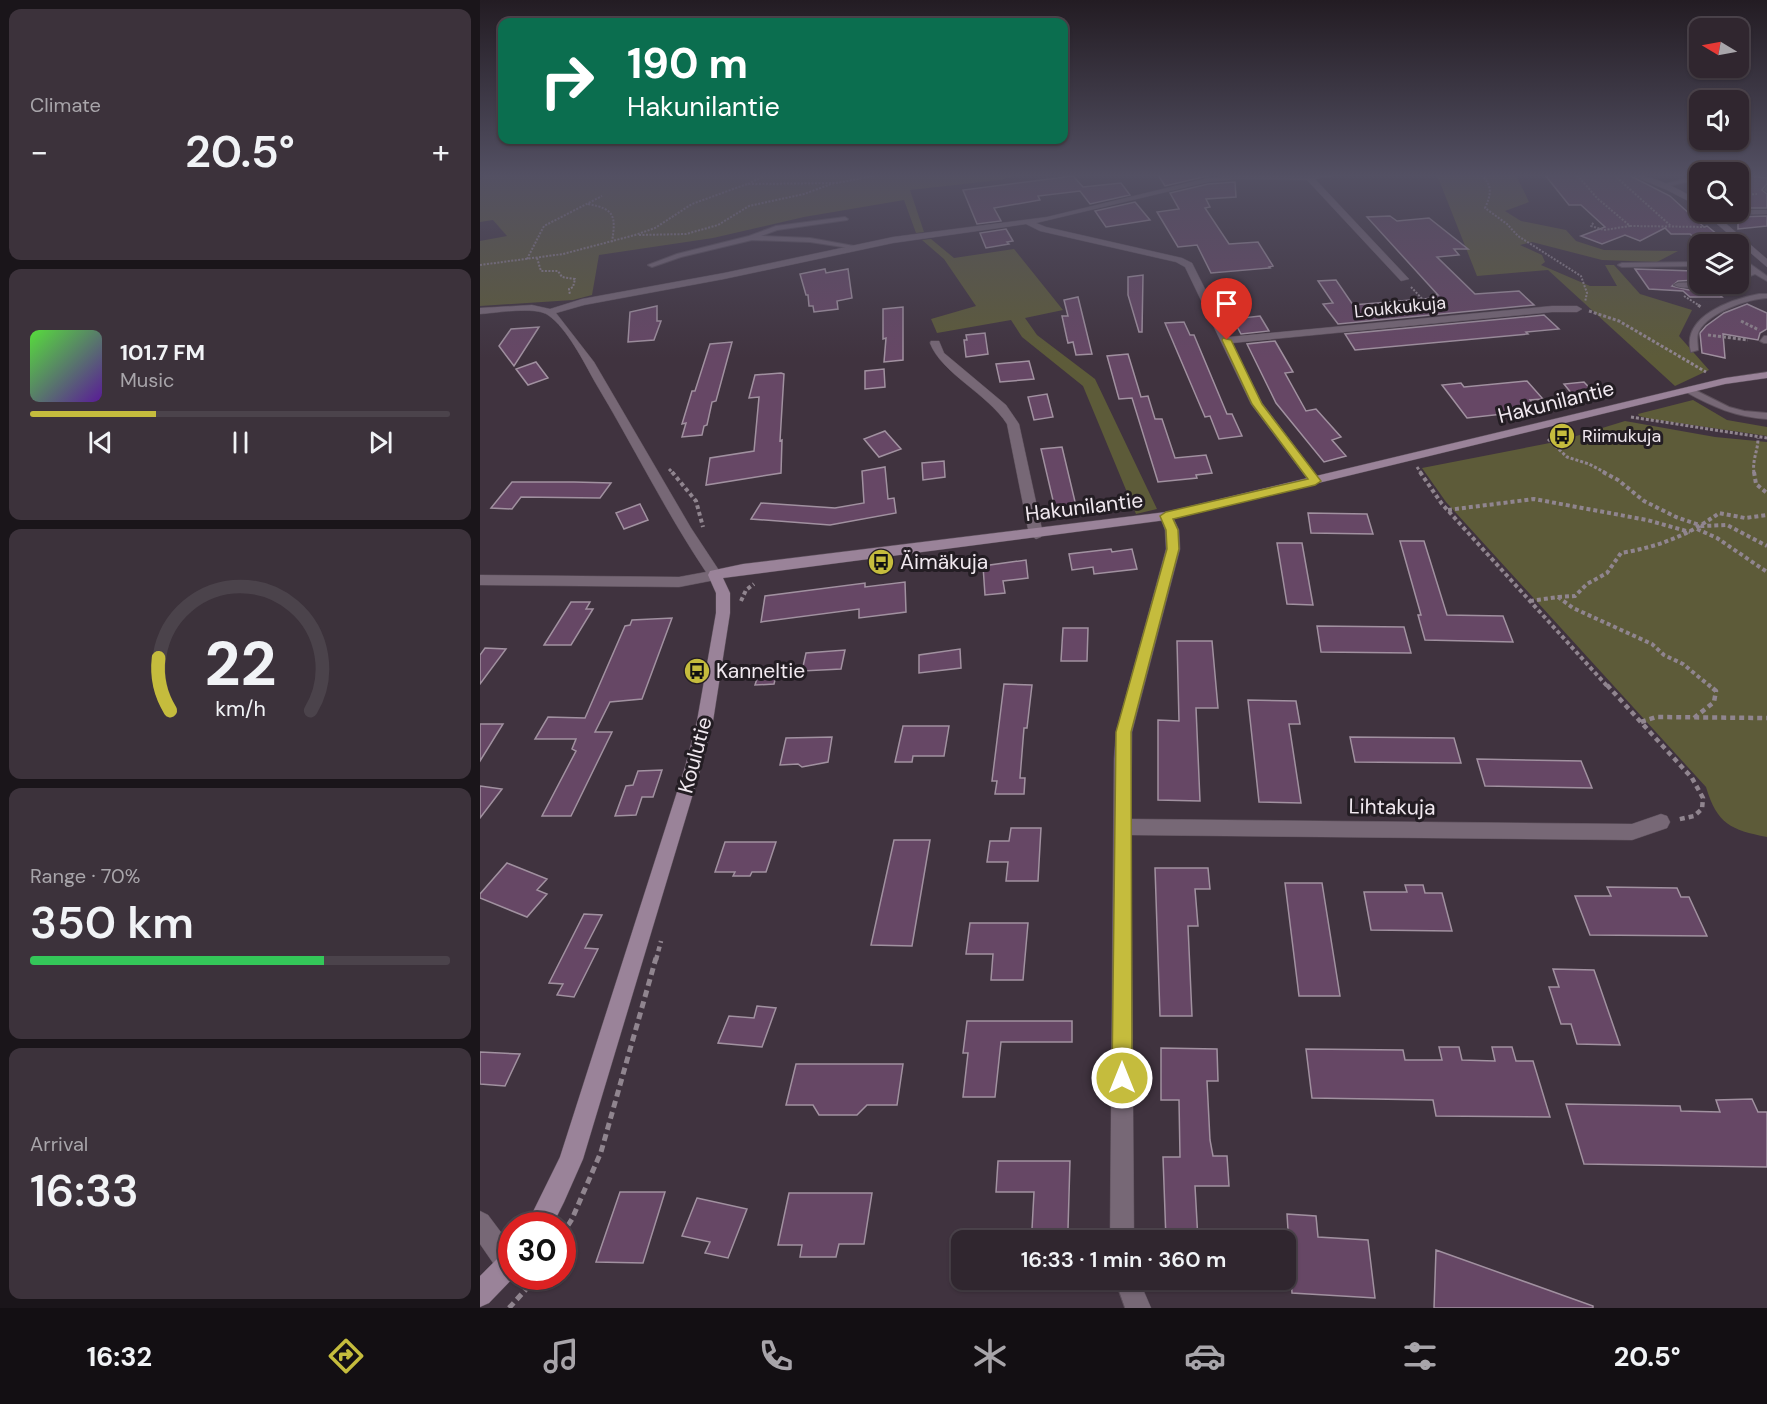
<!DOCTYPE html>
<meta charset="utf-8">
<style>
:root{--surface:#30262f;--page:#3c323b;--text:#f1f3f6;--muted:#a8a5aa;--line:#4b434b;--accent:#c5bc3d}
body{margin:0;font-family:"DM Sans",sans-serif;background:var(--page);color:var(--text);height:100vh;display:flex;flex-direction:column;font-size:22px;white-space:nowrap}
*{box-sizing:border-box;margin:0}
p{font-size:20px;color:var(--muted)}
.icon{flex:none;width:33px;height:33px;fill:none;stroke:currentColor;stroke-width:2;stroke-linecap:round;stroke-linejoin:round}
.map{position:relative;flex:1;overflow:hidden}
.panel{display:flex;flex-direction:column;gap:9px;padding:9px;background:#1a151a;width:480px}
.panel>*{flex:none}
.guide{position:absolute;left:18px;top:18px;width:570px;height:126px;border-radius:12px;box-shadow:0 2px 4px #0004,0 0 0 2px var(--line);background:#0b6e4f;color:#fff;overflow:hidden}
.needle{width:39px;rotate:280deg}
.tools{position:absolute;left:1209px;top:18px;display:grid;gap:12px}
.tools a{display:grid;place-items:center;width:60px;height:60px;border-radius:12px;background:var(--surface);box-shadow:0 2px 4px #0004,0 0 0 2px var(--line);font-size:30px}
.speed{position:absolute;left:18px;top:1212px;display:flex;gap:12px;font-size:30px;font-weight:700;text-align:center}
.speed>*{display:grid;place-content:center;width:78px;height:78px;border-radius:50%;background:var(--surface);box-shadow:0 2px 4px #0004,0 0 0 2px var(--line);line-height:1}
.speed .limit{border:9px solid #d22;background:#fff;color:#111}
.pin{position:absolute;display:grid;place-items:center;width:51px;height:51px;color:#fff;margin:-62px -26px;border-radius:50% 50% 50% 0;rotate:-45deg;box-shadow:0 0 6px #0007}
.pin .icon{rotate:45deg}
.me{position:absolute;width:66px;margin:-33px;rotate:0deg;stroke-linejoin:round;filter:drop-shadow(0 0 4px #0008)}
.turn{display:flex;align-items:center;gap:21px;height:126px;padding:0 30px;font-size:27px}
.turn .icon{width:78px;height:78px;stroke-width:2.5}
.turn b{display:block;font-size:42px;line-height:51px}
.big{font-size:45px;font-weight:600;line-height:1.1}
.panel .widget{flex:1;display:flex;flex-direction:column;justify-content:center;gap:9px;min-width:0;padding:0 21px;border-radius:12px;background:var(--page)}
.panel .dial{align-items:center;gap:0}
.dial svg{height:156px;overflow:visible;fill:none;stroke:var(--line);stroke-width:7;stroke-linecap:round;text-anchor:middle}
.dial text{fill:var(--text);stroke:none}
.song{display:flex;align-items:center;gap:18px}
.cover{width:72px;height:72px;border-radius:9px;background:linear-gradient(135deg,hsl(110 70% 55%),hsl(270 70% 35%))}
.played{height:6px;border-radius:3px;background:linear-gradient(90deg,var(--accent) 30%,var(--line) 30%)}
.keys{display:flex;justify-content:space-around;direction:ltr}
.heat{display:flex;justify-content:space-between;align-items:center;font-size:33px;direction:ltr}
.charge{height:9px;border-radius:4px;background:linear-gradient(90deg,#34c759 70%,var(--line) 0)}
.trip{position:absolute;left:471px;top:1230px;width:345px;height:60px;border-radius:12px;background:var(--surface);box-shadow:0 2px 4px #0004,0 0 0 2px var(--line);font-weight:600;line-height:60px;text-align:center}
.tab-bar{display:flex;height:96px;justify-content:space-around;align-items:center;background:#130f13;color:var(--muted)}
.tab-bar .icon{width:42px;height:42px}
.tab-bar .selected{color:var(--accent)}
.tab-bar b{font-size:27px;color:var(--text)}
main{display:flex;flex:1;min-height:0}
.map>svg:first-child{display:block}
</style>
<main>
<section class="panel">
<div class="widget"><p>Climate</p>
<div class="heat"><a>−</a><b class="big">20.5°</b><a>+</a></div>
</div>
<div class="widget">
<div class="song"><i class="cover"></i><div><b>101.7 FM</b><p>Music</p></div></div>
<div class="played"></div>
<div class="keys"><svg class="icon" aria-label="previous" viewBox="0 0 24 24"><path d="M18 5L8 12l10 7zM5 5v14"/></svg><svg class="icon" aria-label="pause" viewBox="0 0 24 24"><path d="M8 5v14M16 5v14"/></svg><svg class="icon" aria-label="next" viewBox="0 0 24 24"><path d="M6 5l10 7-10 7zM19 5v14"/></svg></div>
</div>
<div class="widget dial"><svg viewBox="0 0 100 80">
<path d="M14 69A42 42 0 1 1 86 69"/>
<path d="M14 69A42 42 0 0 1 8 42" stroke="#c5bc3d"/>
<text x="50" y="56" font-size="32" font-weight="700">22</text>
<text x="50" y="72" font-size="11">km/h</text>
</svg></div>
<div class="widget"><p>Range · 70%</p><b class="big">350 km</b><div class="charge"></div></div>
<div class="widget"><p>Arrival</p><b class="big">16:33</b></div>
</section>
<div class="map">
<svg width="1287" height="1308" viewBox="0 0 1287 1308">
<rect width="100%" height="100%" fill="#40333f"/>
<path fill="#5d5b39" d="M6,175H538L520,180L430,190L444,232L436,233L424,200L324,217L233,238L119,255L112,295L93,300L0,306V241L27,236L13,220L0,222V180Z
M957,175H1036L1049,202L1025,211L1041,221L1086,230L1096,241L1124,250L1198,251L1177,262L1122,260L1052,242L1040,245L1062,255L1065,262L1061,265L1110,286H1137L1125,265H1134L1160,294L1212,310L1199,336L1229,370L1195,386L1068,270L997,276Z
M451,239L474,258L534,249L583,310L545,318L557,335L615,379L677,509L656,514L603,386L542,337L531,320L457,333L451,319L496,306L464,259L442,240Z
M1213,400L1247,420L1287,427V436L1171,419L1159,416L1158,414Z
M1145,421L1235,437L1287,442V837C1251,830 1237,824 1226,787L966,502L942,468L1080,441Z"/>
<path fill="#664765" stroke="#a191a0" stroke-width="1.5" d="M678,175H732L685,186Z
M1065,175H1149L1190,196L1224,227L1227,226L1249,244H1222L1210,234H1191L1185,228L1160,241L1145,235L1122,244L1101,236L1125,227L1101,205H1089Z
M1258,175L1287,178V184L1282,190L1287,194V208H1258Z
M593,176L603,187L641,183L650,195L610,204L600,191L558,196L560,200L514,208L521,221L497,224L483,190Z
M755,182L756,197L726,199L730,207L725,208L749,244L778,242L793,266L789,267L790,268L731,273L717,245L698,247L677,212L699,209L690,193L728,184Z
M655,202L670,220L626,227L615,211Z
M910,216L917,221L949,218L988,249H974L979,255L957,257L995,294L1039,291L1054,305L858,324L843,304L853,303L838,281L856,280L873,305L954,298L952,295H958L887,217Z
M1287,216V226L1258,229V217Z
M526,229L533,241L527,242L529,244L506,248L500,233Z
M345,269L346,273L368,269L372,298L357,301L358,309L334,312L333,306H329L328,295H326L320,274Z
M1155,269L1214,271L1220,276V280L1198,281L1192,286L1209,290L1223,287L1228,284L1242,297H1210L1203,291L1169,289Z
M663,275L662,332H659L648,295V277Z
M598,297L612,354L596,355L593,342L588,343L587,339L582,316H588L584,300Z
M1267,304L1287,313V329L1280,333L1278,340L1243,334L1245,358L1222,353L1220,333L1226,326L1244,313Z
M177,306V321H181L174,340L148,342L150,312Z
M423,307V360L404,362L406,338L403,339V309Z
M1064,315L1079,329L1046,332L1048,334L875,350L865,334Z
M780,316L789,331L761,334L753,319Z
M704,322L710,335H714L747,414H752L762,436L739,439L730,416L725,417L685,323Z
M59,327L34,366L19,346L31,329Z
M505,333L508,354L486,357L484,340H487L486,335Z
M795,341L813,372L805,373L826,411L836,409L861,437L852,440L866,456L844,462L796,403L767,344Z
M252,342L236,401L232,402L227,425L224,426L222,435L202,437L206,423L202,424L212,391H215L230,344Z
M648,354L661,397L668,396L675,419H682L695,458L726,455L732,473L716,475L717,478L678,482L652,398L639,399L627,356Z
M549,361L554,379L520,382L516,364Z
M56,362L68,378L48,385L36,369Z
M404,369L405,387L385,389V371Z
M301,373L304,374L300,441L302,440L301,473L226,485L230,458L274,451L279,397L269,398L275,375Z
M1047,381L1063,399L1050,400L1059,410L987,418L962,385L981,383L984,387Z
M1104,382L1118,397L1096,399L1084,384Z
M567,394L573,417L554,420L548,397Z
M405,431L421,449L399,457L384,439Z
M582,447L597,510L576,513L561,449Z
M464,461L465,477L443,480L442,463Z
M405,467L408,499L414,498L416,513L350,525L271,519L281,503L355,508L384,503L382,471Z
M32,482H94L131,483L120,498L41,497L32,509L11,508Z
M160,504L168,520L144,529L136,513Z
M828,513L887,514L893,534L831,533Z
M920,541H944L967,615L1023,616L1033,642L945,640L938,615H941Z
M797,543H822L833,605L807,604Z
M631,549L632,552L652,549L657,569L614,574L613,567L592,570L589,554Z
M546,560L548,578L523,581L525,593L505,595L503,566Z
M425,582L426,612L379,618V609L281,622L285,596L385,583V587Z
M91,602H110L106,609H113L91,645H64Z
M192,618L162,699L130,702L115,732H132L91,816H62L96,751L92,749L96,739H55L68,717L105,718L145,626L150,625L152,620Z
M837,626L924,627L931,653L841,652Z
M583,628H608L607,661H581Z
M697,641H732L738,708H716L720,801L678,800V720L699,721Z
M5,648L26,649L0,684V655Z
M480,649L481,668L439,673V655Z
M365,650L361,669L322,671L326,653Z
M298,668L294,684L275,685L280,669Z
M524,684L552,685L547,728H544L540,778H545L544,794H515L517,781H512Z
M768,700L816,701L820,724H809L821,803L779,802Z
M0,724H23L0,761Z
M423,726H469L464,756H433L432,762H415Z
M352,737L348,762L322,767L318,764L300,765L306,738Z
M870,737L974,738L981,763L875,762Z
M997,759L1101,761L1112,788L1005,786Z
M182,770L173,797H162L156,815L135,816L146,786L153,785L158,771Z
M0,786L22,789L0,818Z
M531,828H561L558,881H526L528,862H507L510,841H529Z
M414,840H450L432,946L391,945Z
M245,842H296L286,872H272L270,876H253L255,872H235Z
M27,863L67,879L57,890L67,894L47,917L0,898V894Z
M675,868H728L730,889H715L718,926H708L712,1016H680Z
M805,883H842L860,996H819Z
M925,885H943L945,893H962L972,931L891,930L884,892H927Z
M1127,887L1197,888L1201,897H1209L1227,936L1110,935L1095,896H1131Z
M104,914L122,915L105,948L118,949L94,997L77,995L83,984L69,983Z
M490,923H548L543,980H511L513,954H486Z
M1073,969L1114,970L1140,1045L1097,1044L1091,1024H1081L1069,987H1079Z
M277,1006L296,1008L282,1047L238,1043L249,1016L274,1018Z
M487,1021H592V1042H521L515,1097H483L488,1053H483Z
M959,1047H979L982,1060L1015,1061L1012,1047H1032L1036,1061H1053L1070,1117L956,1116L953,1100L832,1098L826,1049L923,1050L925,1060H962Z
M681,1048L737,1049L738,1081H727L730,1140L733,1156H747L749,1186H715L718,1240H686L683,1157H700L699,1100H681Z
M0,1052L40,1054L25,1086L0,1084Z
M316,1064H423L417,1105H387L377,1115H339L333,1105H306Z
M1272,1099L1278,1112H1287V1167L1104,1164L1086,1104L1200,1106L1201,1111L1240,1112L1236,1100Z
M518,1161H590L588,1229H552L554,1192H516Z
M140,1192H185L163,1263L116,1262Z
M309,1193H392L384,1244H359L356,1257H320L322,1245H298Z
M217,1198L267,1209L248,1258L225,1253L230,1242L202,1236Z
M807,1214L836,1216L838,1237L888,1240L895,1298L812,1293Z
M956,1250L1113,1306V1308H954Z"/>
<g fill="none" stroke-linecap="round" stroke-linejoin="round">
<g stroke="#5c505b" stroke-width="2">
<path id="lane" d="M1220,175V179L1184,187L1181,185Z
M1287,186V192L1284,190Z
M365,217L368,219L367,220L297,230L281,236L330,238L374,246L377,248L376,249L330,242L272,240L201,257L172,267L168,265L197,254L269,236L296,226Z
M1258,260L1266,261L1287,276V281L1275,274L1258,281V276L1271,271L1262,264H1258Z
M1220,262V266L1142,267L1138,265L1142,263Z
M1220,282V284H1225C1218,288 1201,289 1194,285L1198,283Z
M1279,294H1287V298C1268,299 1229,312 1219,331C1216,336 1218,344 1218,350L1211,352C1201,316 1252,299 1279,294Z
M1284,336H1287V343H1284L1280,341Z
M1209,387L1249,407L1264,411L1287,413V419C1256,417 1233,407 1206,392L1205,390Z"/>
</g>
<g stroke="#5c505b" stroke-width="1">
<path id="street" d="M755,175H859L835,179L929,279L921,281L827,180L760,179L728,182L556,223L566,227L702,258L712,263L749,337L1072,306H1097L1102,309L1097,312H1072L752,343L782,403L841,481L835,485L831,484L771,404L705,267L696,262L560,231L546,224L413,243L244,279L104,305L76,313L114,362L211,528L242,575L235,580L199,587L0,585V575L199,577L226,572C185,511 153,445 115,382C104,362 87,328 68,315C55,306 16,313 0,314V308L52,305L70,309L102,299L244,273L413,237L567,217L728,178Z
M1151,175C1176,175 1199,190 1220,201V207L1187,190Z
M1258,210H1287V214L1236,215L1287,259V267L1223,212Z
M451,341H459L464,353L526,405L539,424L563,534L561,537L556,539L549,534L527,424C508,394 461,373 450,343Z
M686,512L691,513L699,530L700,549L652,732L651,819L1152,824L1181,814L1187,816L1190,822L1187,828L1152,840L651,835L654,1240H630L634,759L636,732L686,549L685,530L680,516Z
M0,1211L8,1215L32,1247V1275L20,1273L0,1244Z
M635,1280H659L671,1308H645Z"/>
</g>
<g stroke="#5c505b" stroke-width="1">
<path id="secondary" d="M1287,372V378L1245,384L686,520L243,578L250,593V613L233,721L221,767L103,1159L84,1202L72,1226H46L80,1157L205,767L217,721L236,613V593L228,575L230,571L263,564L686,512L1245,378Z
M32,1250V1276H35L9,1303L0,1307V1276L23,1253Z"/>
</g>
<path stroke="#90858f" stroke-width="2" stroke-dasharray="2 1.5" stroke-linecap="butt" d="M1001,175C1013,185 1011,195 1005,208L1027,224L1038,236L1101,276L1107,293L1105,302
M1097,175L1117,198L1150,226L1124,230L1111,226L1114,222
M1134,175L1191,226
M268,184L286,175
M1258,195L1277,194
M108,204C135,209 136,216 132,242
M1150,226L1227,227
M159,235L206,234L238,225L269,206L324,194L354,183
M57,258L61,271H78L82,277L95,279L93,287L89,289L90,295
M47,259L64,226L122,196
M0,265L83,254L155,235L175,228L212,204L267,184L357,183L398,175
M931,287L949,306
M1204,296L1220,306"/>
<path stroke="#90858f" stroke-width="3" stroke-dasharray="3 2" stroke-linecap="butt" d="M947,305L950,308
M1218,305L1221,307
M1109,311L1139,321L1226,372
M1261,321L1279,330
M1228,335L1268,340
M1151,417L1287,438
M1068,439L1087,457L1109,464L1126,473
M937,467L941,473
M189,469L193,473
M1274,473C1272,460 1278,451 1278,438"/>
<path stroke="#90858f" stroke-width="4" stroke-dasharray="4 3" stroke-linecap="butt" d="M192,472L216,501L223,527
M940,472L962,504L1128,687
M1123,472L1138,480L1164,501L1196,517L1222,526L1247,525L1287,546
M1274,472L1276,484L1287,493
M968,510L1054,499L1167,520L1210,532
M1217,529L1237,538L1287,572
M1078,597L1095,596L1107,584L1127,573L1141,553C1178,547 1209,535 1239,513L1265,518L1287,515
M261,601L266,590L274,584
M1050,601L1078,597L1093,608L1172,644L1184,655L1203,664L1231,687"/>
<path stroke="#90858f" stroke-width="4.5" stroke-dasharray="5 4" stroke-linecap="butt" d="M1127,685L1212,778L1223,798L1222,809L1214,816L1196,820
M1214,718L1234,702L1236,691L1229,685
M1161,722L1176,717L1287,718
M176,960L181,941"/>
<path stroke="#90858f" stroke-width="5" stroke-dasharray="7 4.5" stroke-linecap="butt" d="M82,1235L92,1219L121,1152L176,958
M29,1308L58,1276"/>
<use href="#lane" fill="#776876" fill-rule="evenodd"/>
<use href="#street" fill="#776876" fill-rule="evenodd"/>
<use href="#secondary" fill="#9a8399" fill-rule="evenodd"/>
</g>
<linearGradient id="sky" x2="0" y2="1"><stop stop-color="#231c23"/><stop offset="0.49" stop-color="#535063"/><stop offset="1" stop-color="#535063" stop-opacity="0"/></linearGradient>
<rect width="1287" height="358" fill="url(#sky)"/>
<path fill="#c5bc3d" stroke="#807a28" stroke-width="1.5" d="M743,338L751,340L782,404L841,481L835,485L693,519L698,530L699,549L651,732L652,1078L649,1085L642,1088L635,1085L632,1078L636,732L687,549L686,530L680,516L686,512L828,479L772,404L742,340Z"/>
<defs>
<g id="bus-disc" transform="scale(1.35)"><circle r="9.5" fill="#c5bc3d" stroke="#231d23"/><path d="M-5-6H5V4H4V6H2V4H-2V6H-4V4H-5ZM-3.5-4V0h7V-4ZM-3.5 1.2v1.5H-2V1.2ZM2 1.2v1.5H3.5V1.2Z" fill="#111"/></g>
</defs>
<g fill-rule="evenodd">
<use href="#bus-disc" x="1082" y="436"/>
<use href="#bus-disc" x="401" y="562"/>
<use href="#bus-disc" x="217" y="671"/>
</g>
<g text-anchor="middle" stroke-width="6" stroke-linejoin="round" paint-order="stroke">
<g font-size="18" fill="#f1e9f0" stroke="#231d23">
<text transform="translate(920 307) rotate(-6)" y="6">Loukkukuja</text>
</g>
<g font-size="18" fill="#f1e9f0" stroke="#231d23" text-anchor="start">
<text x="1102" y="442">Riimukuja</text>
</g>
<g font-size="21" fill="#f1e9f0" stroke="#231d23">
<text transform="translate(1076 402) rotate(-14)" y="7">Hakunilantie</text>
<text transform="translate(604 507) rotate(-7)" y="7">Hakunilantie</text>
<text transform="translate(215 755) rotate(-75)" y="7">Koulutie</text>
<text transform="translate(912 807) rotate(1)" y="7">Lihtakuja</text>
</g>
<g font-size="21" fill="#f1e9f0" stroke="#231d23" text-anchor="start">
<text x="420" y="569">Äimäkuja</text>
<text x="236" y="678">Kanneltie</text>
</g>
</g>
</svg>
<div class="tools">
<a><svg class="needle" viewBox="-14 -14 28 28"><path d="M0-13l5 13h-10z" fill="#e53935"/><path d="M0 13l5-13h-10z" fill="#a8a5aa"/></svg></a>
<a><svg class="icon" aria-label="sound" viewBox="0 0 24 24"><path d="M4 9h4l5-4v14l-5-4H4zM17 9q2 3 0 6"/></svg></a>
<a><svg class="icon" aria-label="search" viewBox="0 0 24 24"><circle cx="10" cy="10" r="6"/><path d="M15 15l6 6"/></svg></a>
<a><svg class="icon" aria-label="layers" viewBox="0 0 24 24"><path d="M12 4l9 5-9 5-9-5zM3 14l9 5 9-5"/></svg></a>
</div>
<div class="speed"><div class="limit">30</div></div>
<div class="pin" style="left:747px;top:340px;background:#d93025"><svg class="icon" aria-label="arrive" viewBox="0 0 24 24"><path d="M6 21V4h12l-3 4 3 4H6"/></svg></div>
<svg class="me" style="left:642px;top:1078px" viewBox="-20 -20 40 40"><circle r="17" fill="#c5bc3d" stroke="#fff" stroke-width="3"/><path d="M0-11L8 9 0 5-8 9z" fill="#fff"/></svg>
<div class="trip">16:33 · 1 min · 360 m</div>
<div class="guide">
<div class="turn"><svg class="icon" aria-label="right" viewBox="0 0 24 24"><path d="M7 20v-9h11M14 6l5 5-5 5"/></svg><div><b>190 m</b>Hakunilantie</div></div>
</div>
</div>
</main>
<nav class="tab-bar">
<b>16:32</b>
<svg class="icon selected" aria-label="directions" viewBox="0 0 24 24"><path d="M12 3l9 9-9 9-9-9zM9 14v-3h6M13 9l2 2-2 2"/></svg>
<svg class="icon" aria-label="music" viewBox="0 0 24 24"><path d="M9 18V5l10-2v13"/><circle cx="6" cy="18" r="3"/><circle cx="16" cy="16" r="3"/></svg>
<svg class="icon" aria-label="phone" viewBox="0 0 24 24"><path d="M5 4h4l2 5-3 2q2 4 5 5l2-3 5 2v4C11 20 4 13 5 4z"/></svg>
<svg class="icon" aria-label="climate" viewBox="0 0 24 24"><path d="M12 3v18M4 7l16 10M4 17L20 7"/></svg>
<svg class="icon" aria-label="car" viewBox="0 0 24 24"><path d="M5 17H2v-5l4-1 3-4h7l3 4 3 1v5h-3M9 17h6M6 11h13"/><circle cx="7" cy="17" r="2"/><circle cx="17" cy="17" r="2"/></svg>
<svg class="icon" aria-label="filters" viewBox="0 0 24 24"><path d="M4 7h16M4 17h16"/><circle cx="9" cy="7" r="2"/><circle cx="15" cy="17" r="2"/></svg>
<b>20.5°</b>
</nav>
